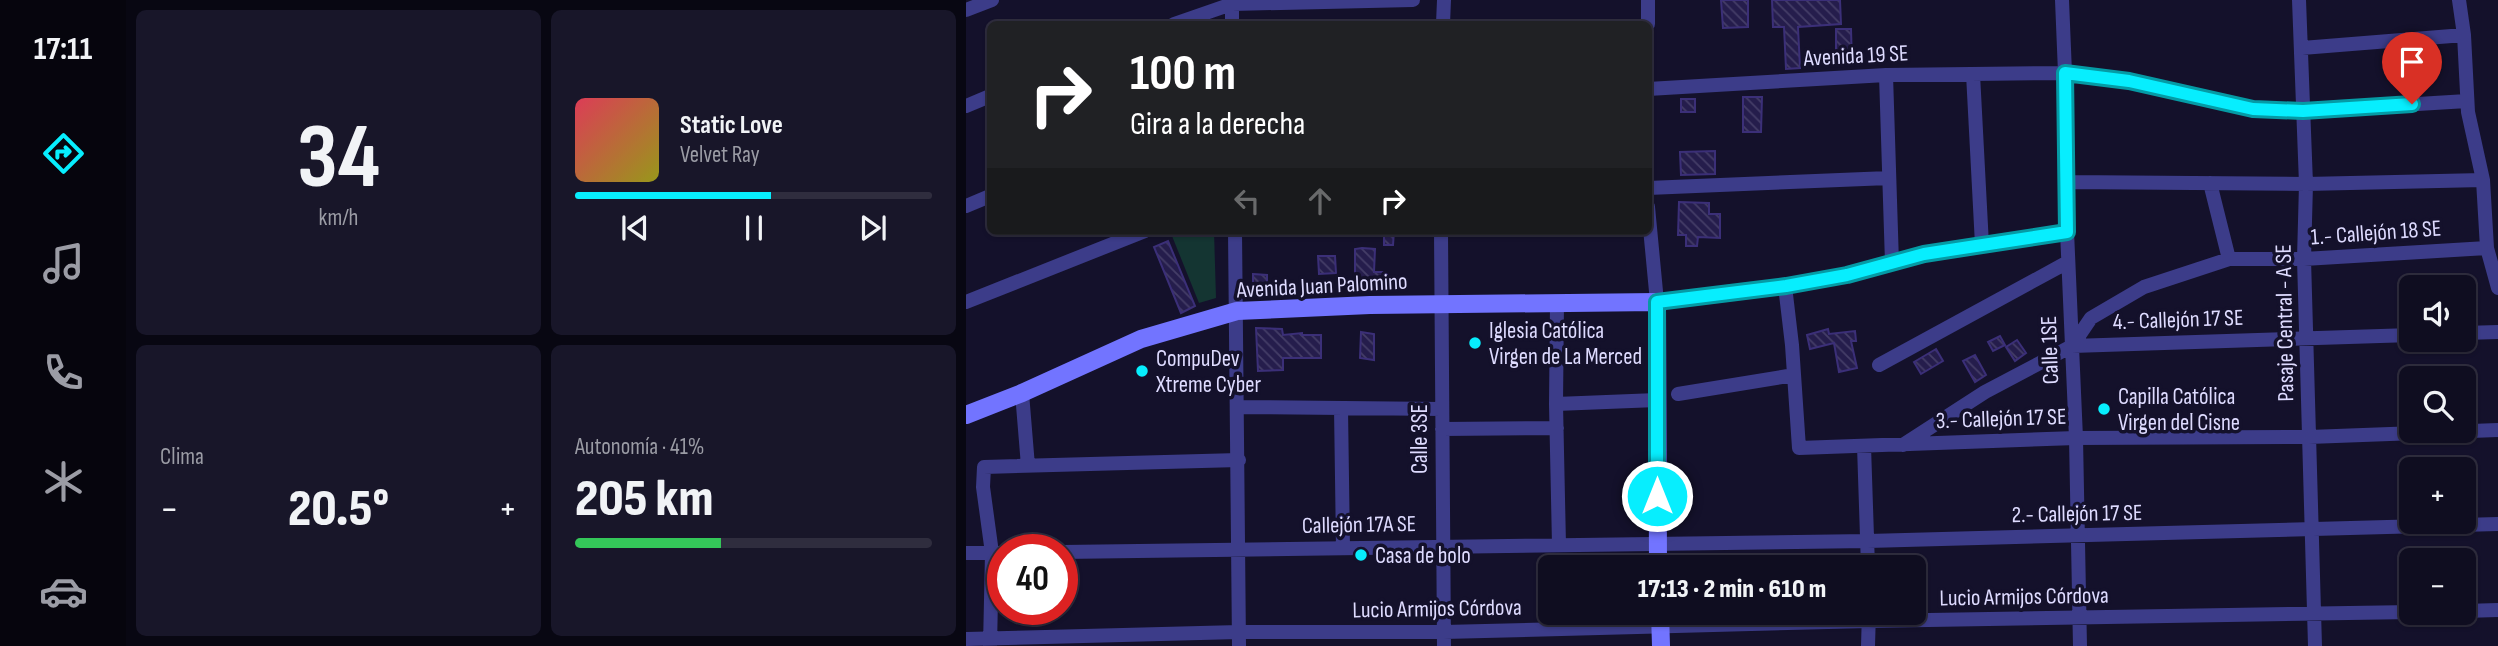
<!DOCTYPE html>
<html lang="es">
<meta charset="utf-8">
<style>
:root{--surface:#0f0d20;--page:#181629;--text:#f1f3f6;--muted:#9b9ca5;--line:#2f2d3e;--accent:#07eefe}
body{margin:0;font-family:"Sofia Sans Condensed",sans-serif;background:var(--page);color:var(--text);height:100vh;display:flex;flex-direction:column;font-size:26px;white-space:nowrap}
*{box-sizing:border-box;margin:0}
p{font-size:23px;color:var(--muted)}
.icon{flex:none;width:38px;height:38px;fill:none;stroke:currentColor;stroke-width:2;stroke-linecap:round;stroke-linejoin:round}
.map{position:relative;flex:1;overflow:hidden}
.details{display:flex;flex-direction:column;gap:10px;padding:10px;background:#080712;width:840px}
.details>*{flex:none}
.guide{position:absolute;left:21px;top:21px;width:665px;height:214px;border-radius:10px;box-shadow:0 2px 5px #0004,0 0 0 2px var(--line);background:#202124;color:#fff;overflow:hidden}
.tools{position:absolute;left:1433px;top:275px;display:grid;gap:14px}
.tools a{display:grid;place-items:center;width:77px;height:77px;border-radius:10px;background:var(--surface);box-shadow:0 2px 5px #0004,0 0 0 2px var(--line);font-size:35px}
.speed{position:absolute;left:21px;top:534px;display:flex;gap:14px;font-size:35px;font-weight:700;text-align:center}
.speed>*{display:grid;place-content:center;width:91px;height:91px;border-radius:50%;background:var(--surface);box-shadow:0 2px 5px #0004,0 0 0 2px var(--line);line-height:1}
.speed .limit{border:10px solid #d22;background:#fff;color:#111}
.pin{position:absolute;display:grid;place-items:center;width:60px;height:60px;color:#fff;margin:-72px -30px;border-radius:50% 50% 50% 0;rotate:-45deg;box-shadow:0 0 7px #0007}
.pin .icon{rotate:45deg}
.me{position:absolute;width:77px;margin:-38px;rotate:0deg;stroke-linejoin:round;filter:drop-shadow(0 0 5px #0008)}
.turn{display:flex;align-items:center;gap:24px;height:147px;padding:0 28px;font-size:32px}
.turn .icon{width:91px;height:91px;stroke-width:2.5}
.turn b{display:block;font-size:49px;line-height:60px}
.lanes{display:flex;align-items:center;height:66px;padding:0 28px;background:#0003;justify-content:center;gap:35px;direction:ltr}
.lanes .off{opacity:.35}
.big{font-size:52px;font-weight:800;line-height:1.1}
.details .card{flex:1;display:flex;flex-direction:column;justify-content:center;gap:10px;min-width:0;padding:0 24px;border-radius:10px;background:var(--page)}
.details .dial{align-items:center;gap:0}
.dial b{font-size:91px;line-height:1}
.song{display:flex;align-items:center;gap:21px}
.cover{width:84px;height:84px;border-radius:10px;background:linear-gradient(135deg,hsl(350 70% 55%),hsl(60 70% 35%))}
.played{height:7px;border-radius:4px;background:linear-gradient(90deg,var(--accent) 55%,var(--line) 55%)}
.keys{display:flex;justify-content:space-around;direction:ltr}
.heat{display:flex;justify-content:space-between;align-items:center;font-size:38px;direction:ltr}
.charge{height:10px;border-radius:5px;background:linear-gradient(90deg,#34c759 41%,var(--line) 0)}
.details .tiles{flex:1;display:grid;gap:10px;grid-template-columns:repeat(2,1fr)}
.trip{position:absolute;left:572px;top:555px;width:388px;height:70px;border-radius:10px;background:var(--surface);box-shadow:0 2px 5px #0004,0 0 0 2px var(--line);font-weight:800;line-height:70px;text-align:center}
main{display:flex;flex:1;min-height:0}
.tab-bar{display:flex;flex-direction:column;width:126px;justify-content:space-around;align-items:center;background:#06050d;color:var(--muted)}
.tab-bar .icon{width:49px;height:49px}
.tab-bar .active{color:var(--accent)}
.tab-bar b{font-size:32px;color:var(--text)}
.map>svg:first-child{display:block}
</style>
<main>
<nav class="tab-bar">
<b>17:11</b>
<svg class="icon active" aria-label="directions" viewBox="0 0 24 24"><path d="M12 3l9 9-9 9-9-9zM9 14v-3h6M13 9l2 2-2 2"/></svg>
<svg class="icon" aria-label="music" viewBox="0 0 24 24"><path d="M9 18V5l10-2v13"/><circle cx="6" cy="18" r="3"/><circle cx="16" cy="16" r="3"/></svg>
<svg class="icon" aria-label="phone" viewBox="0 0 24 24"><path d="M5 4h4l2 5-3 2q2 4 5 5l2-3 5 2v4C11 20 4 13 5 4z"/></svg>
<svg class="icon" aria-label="climate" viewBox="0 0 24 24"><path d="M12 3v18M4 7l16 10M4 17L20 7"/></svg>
<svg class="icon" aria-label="car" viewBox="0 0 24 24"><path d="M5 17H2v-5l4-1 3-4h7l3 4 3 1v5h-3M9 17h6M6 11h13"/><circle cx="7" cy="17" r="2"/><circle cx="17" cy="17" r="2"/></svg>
</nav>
<section class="details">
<div class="tiles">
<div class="card dial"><b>34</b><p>km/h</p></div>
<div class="card">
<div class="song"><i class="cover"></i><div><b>Static Love</b><p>Velvet Ray</p></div></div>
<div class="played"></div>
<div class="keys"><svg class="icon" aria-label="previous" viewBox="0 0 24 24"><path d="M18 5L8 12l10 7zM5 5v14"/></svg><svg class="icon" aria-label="pause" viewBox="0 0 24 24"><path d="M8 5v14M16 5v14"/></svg><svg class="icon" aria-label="next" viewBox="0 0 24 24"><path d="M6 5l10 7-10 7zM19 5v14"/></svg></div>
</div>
<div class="card"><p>Clima</p>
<div class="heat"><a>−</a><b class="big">20.5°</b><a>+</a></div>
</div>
<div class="card"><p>Autonomía · 41%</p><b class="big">205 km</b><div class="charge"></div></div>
</div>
</section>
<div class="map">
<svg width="1532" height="646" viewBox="0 0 1532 646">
<defs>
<pattern id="building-back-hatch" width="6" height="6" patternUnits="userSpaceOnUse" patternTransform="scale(1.75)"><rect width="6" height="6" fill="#251d4c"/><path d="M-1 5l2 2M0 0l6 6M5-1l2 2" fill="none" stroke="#443d67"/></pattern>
</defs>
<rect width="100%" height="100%" fill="#14112b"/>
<path fill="#143532" d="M204,231H248L250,298L233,303Z"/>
<path fill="url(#building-back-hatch)" stroke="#3b2f78" stroke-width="2" d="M755,0H782V27L757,28Z
M806,0H874L875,24L832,27L834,68L820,69L818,27H807Z
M870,29H885L886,63H870Z
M777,97H796L795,132H777Z
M715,99H729V112H715Z
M749,151V174L715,175L714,152Z
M713,202L743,203V214H754V238L732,237L731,246H720V235H712Z
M418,231H428L427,245H418Z
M202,241L229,306L215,313L188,247Z
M396,248L409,249L408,272H421V283L389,284V249Z
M352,256H369L370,273L353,274Z
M287,274L301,275V290H287Z
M290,328L316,329L317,335L336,333V335H355V358H317V370L292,371Z
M862,329L863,334L889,331L890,341H885L891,368L873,372L868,343L844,349L841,335Z
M395,332L408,334V360L394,358Z
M1034,336L1039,345L1027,351L1022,342Z
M1051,340L1060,353L1049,361L1040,347Z
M970,349L977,361L955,374L948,362Z
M1009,355L1020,375L1009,382L997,361Z"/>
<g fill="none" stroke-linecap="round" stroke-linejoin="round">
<path stroke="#3c3c89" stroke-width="14" d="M266,0V24
M1096,0L1099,73L1101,231L1110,438L1114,646
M1333,0L1340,184L1338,259L1349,646
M1493,0L1498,35L1502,112L1517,180L1521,248L1532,288
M0,10L26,0
M208,24L266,4L447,0
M477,24L478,0
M682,24V0
M1336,48L1498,35
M1007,74L1016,245
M920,75L926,263
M682,89L920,75L1099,73L1163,81L1287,109L1337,111L1501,101
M0,106L24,96
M1101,182L1340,184L1517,180
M1244,183L1263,259
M682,188L923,178
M0,206L24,196
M682,207L691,302L819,286L881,275L958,254L1101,231
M269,231L273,646
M475,231L478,646
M819,286L826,345L833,448L1110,438L1343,437L1532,430
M0,302L179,231
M591,304L590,404L593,545
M1498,333L1532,332
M1106,346L1446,335
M913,365L1102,262
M56,393L62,466
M712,394L828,375
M590,404L691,400
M271,407L476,409
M375,408L377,548
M476,429L591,428
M937,445L1019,392L1106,346L1125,318L1178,287L1263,259H1338L1521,248
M898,446L902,567
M96,552L902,541L1532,524
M0,553H37
M1498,611L1532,610
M0,639L273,632H478L903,621L1446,612
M24,646L26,553L17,487L18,467L273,460
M902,646L903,612"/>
<path stroke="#7274ff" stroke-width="18" d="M0,415L56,393L175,339L271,311L404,305L691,302L692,567
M694,612L695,646"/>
</g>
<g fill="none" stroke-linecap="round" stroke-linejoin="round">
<g stroke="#059ba5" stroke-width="18">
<path id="route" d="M691,496V302L820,286L881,275L958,254L1101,232L1099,73L1163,81L1287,109L1337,111L1446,104"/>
</g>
<use href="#route" stroke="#07eefe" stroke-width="12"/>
</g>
<g fill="#07eefe" stroke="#14112b" stroke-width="2.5">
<circle cx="509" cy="343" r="7"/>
<circle cx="176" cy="371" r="7"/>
<circle cx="1138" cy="409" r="7"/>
<circle cx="395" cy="555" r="7"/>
</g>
<g text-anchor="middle" stroke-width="7" stroke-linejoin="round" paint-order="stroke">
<g font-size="23" fill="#dedbff" stroke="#14112b">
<text transform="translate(890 55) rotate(-3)" y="8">Avenida 19 SE</text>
<text transform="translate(1410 232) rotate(-4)" y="8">1.- Callejón 18 SE</text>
<text transform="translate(356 285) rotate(-3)" y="8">Avenida Juan Palomino</text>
<text transform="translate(1212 319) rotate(-2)" y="8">4.- Callejón 17 SE</text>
<text transform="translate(1318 323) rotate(-91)" y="8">Pasaje Central - A SE</text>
<text transform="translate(1083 350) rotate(-92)" y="8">Calle 1SE</text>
<text transform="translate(1035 418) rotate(-2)" y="8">3.- Callejón 17 SE</text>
<text transform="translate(453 439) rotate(-90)" y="8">Calle 3SE</text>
<text transform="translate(1111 513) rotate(-1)" y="8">2.- Callejón 17 SE</text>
<text transform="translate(393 524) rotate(-1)" y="8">Callejón 17A SE</text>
<text transform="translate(1058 596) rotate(-1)" y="8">Lucio Armijos Córdova</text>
<text transform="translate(471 608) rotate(-1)" y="8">Lucio Armijos Córdova</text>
</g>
<g font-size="23" fill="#dedbff" stroke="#14112b" text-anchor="start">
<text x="523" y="338">Iglesia Católica<tspan x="523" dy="26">Virgen de La Merced</tspan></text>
<text x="190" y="366">CompuDev<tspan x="190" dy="26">Xtreme Cyber</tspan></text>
<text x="1152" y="404">Capilla Católica<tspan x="1152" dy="26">Virgen del Cisne</tspan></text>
<text x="409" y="563">Casa de bolo</text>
</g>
</g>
</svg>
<div class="tools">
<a><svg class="icon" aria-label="sound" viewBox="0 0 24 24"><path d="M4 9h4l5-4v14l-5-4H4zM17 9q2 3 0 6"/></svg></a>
<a><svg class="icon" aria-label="search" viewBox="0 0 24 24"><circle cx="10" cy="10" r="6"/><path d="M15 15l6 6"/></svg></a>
<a>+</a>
<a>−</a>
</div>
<div class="speed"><div class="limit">40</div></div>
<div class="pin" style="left:1446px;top:104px;background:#d93025"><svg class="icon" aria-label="arrive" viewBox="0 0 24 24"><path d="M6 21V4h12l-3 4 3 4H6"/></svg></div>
<svg class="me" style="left:691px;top:496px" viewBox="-20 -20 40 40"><circle r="17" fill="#07eefe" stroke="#fff" stroke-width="3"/><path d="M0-11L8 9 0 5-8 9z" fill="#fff"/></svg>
<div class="trip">17:13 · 2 min · 610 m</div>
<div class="guide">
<div class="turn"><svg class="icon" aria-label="right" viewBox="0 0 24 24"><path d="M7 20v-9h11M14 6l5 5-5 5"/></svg><div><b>100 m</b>Gira a la derecha</div></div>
<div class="lanes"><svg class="icon off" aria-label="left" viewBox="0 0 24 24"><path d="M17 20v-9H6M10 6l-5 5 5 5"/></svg><svg class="icon off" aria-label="ahead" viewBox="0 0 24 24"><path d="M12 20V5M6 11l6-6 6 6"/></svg><svg class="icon" aria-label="right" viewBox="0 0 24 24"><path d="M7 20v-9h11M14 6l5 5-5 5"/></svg></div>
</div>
</div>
</main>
